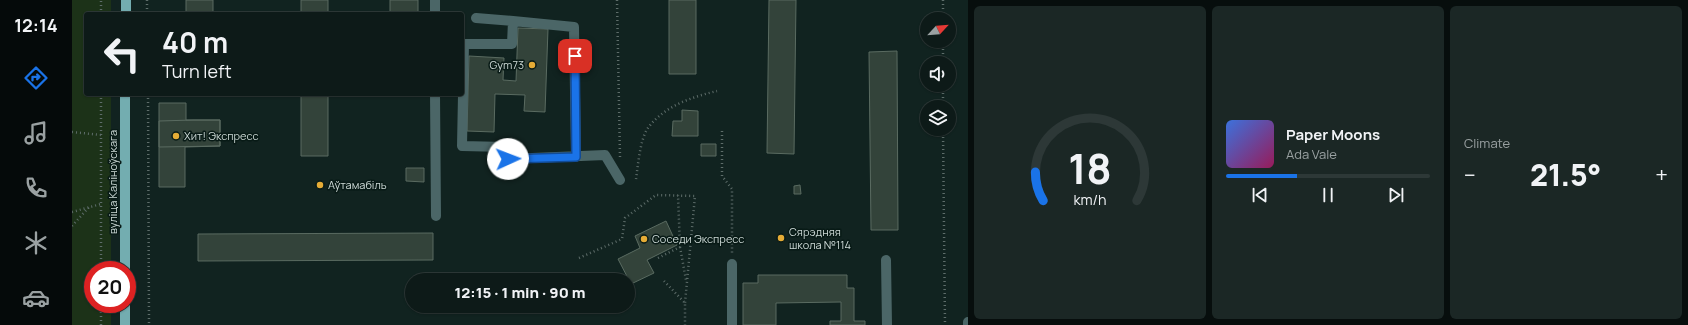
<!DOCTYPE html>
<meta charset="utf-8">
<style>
:root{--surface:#0d1a18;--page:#1b2725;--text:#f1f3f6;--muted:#9aa1a2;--line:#2d3837;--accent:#1a73e8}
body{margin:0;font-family:Manrope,sans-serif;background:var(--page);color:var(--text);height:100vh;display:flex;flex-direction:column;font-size:15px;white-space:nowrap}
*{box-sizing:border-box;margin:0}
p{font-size:13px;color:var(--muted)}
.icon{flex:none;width:22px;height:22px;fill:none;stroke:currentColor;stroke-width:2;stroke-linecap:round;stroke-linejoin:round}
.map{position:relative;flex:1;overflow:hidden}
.side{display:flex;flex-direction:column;gap:6px;padding:6px;background:#070e0d;width:720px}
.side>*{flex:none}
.guide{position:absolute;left:12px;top:12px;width:380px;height:84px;border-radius:4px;box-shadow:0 1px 3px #0004,0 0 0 1px var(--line);background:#0d1a18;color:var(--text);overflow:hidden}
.needle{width:26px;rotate:64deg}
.controls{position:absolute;left:848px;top:12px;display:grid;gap:8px}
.controls a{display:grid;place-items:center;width:36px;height:36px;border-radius:50%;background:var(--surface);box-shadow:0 1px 3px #0004,0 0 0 1px var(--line);font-size:20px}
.speed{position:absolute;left:12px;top:261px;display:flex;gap:8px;font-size:20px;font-weight:700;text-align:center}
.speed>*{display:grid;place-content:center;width:52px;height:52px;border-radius:50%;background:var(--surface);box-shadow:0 1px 3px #0004,0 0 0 1px var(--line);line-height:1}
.speed .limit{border:6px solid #d22;background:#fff;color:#111}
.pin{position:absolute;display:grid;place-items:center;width:34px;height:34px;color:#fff;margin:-17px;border-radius:8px;box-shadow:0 2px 6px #0006}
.me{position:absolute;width:44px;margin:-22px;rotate:88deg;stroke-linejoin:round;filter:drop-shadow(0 0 3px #0008)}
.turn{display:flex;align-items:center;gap:14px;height:84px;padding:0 12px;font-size:18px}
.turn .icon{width:52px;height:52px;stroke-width:2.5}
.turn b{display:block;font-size:28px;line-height:34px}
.big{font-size:30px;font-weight:800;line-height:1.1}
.side .tile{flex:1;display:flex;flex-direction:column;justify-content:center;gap:6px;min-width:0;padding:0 14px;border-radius:6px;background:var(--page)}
.side .dial{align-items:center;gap:0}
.dial svg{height:104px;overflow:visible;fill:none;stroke:var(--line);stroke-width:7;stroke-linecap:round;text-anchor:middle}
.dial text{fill:var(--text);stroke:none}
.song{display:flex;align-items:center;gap:12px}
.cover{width:48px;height:48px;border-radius:6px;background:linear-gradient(135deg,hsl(220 70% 55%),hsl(330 70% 35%))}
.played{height:4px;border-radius:2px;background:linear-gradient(90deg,var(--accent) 35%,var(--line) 35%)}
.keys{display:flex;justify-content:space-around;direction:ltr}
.heat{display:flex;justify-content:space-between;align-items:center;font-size:22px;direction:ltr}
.side .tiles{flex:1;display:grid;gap:6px;grid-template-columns:repeat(3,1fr)}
.trip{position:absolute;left:333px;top:273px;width:230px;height:40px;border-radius:20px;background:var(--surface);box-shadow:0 1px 3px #0004,0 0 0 1px var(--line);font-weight:800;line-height:40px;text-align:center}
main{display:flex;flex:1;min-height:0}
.menu{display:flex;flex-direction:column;width:72px;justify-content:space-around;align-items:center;background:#050a0a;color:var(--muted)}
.menu .icon{width:28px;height:28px}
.menu .current{color:var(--accent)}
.menu b{font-size:18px;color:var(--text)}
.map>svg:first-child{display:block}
</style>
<main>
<nav class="menu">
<b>12:14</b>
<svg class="icon current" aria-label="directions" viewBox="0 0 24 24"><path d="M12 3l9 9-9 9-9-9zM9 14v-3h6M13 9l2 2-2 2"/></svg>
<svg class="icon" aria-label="music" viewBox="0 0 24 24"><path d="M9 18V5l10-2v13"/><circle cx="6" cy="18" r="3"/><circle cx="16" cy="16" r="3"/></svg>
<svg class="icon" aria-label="phone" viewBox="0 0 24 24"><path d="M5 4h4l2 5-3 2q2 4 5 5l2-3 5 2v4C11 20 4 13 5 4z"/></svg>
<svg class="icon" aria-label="climate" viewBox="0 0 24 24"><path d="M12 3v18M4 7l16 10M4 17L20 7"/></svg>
<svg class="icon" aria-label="car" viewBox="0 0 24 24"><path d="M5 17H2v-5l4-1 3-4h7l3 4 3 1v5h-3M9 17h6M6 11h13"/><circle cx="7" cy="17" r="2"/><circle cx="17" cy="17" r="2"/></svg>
</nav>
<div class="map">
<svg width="896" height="325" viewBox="0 0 896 325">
<rect width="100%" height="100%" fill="#112320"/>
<path fill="#1c3218" d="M0,0H39V14H14V94H39V270H21V304H39V325H0Z"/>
<path fill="#33433a" stroke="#5a6b61" d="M114,0H141V14H114Z
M229,0H256V14H229Z
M318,0H346V14H318Z
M597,0H624V74H597Z
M697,0H724L722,154L695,153Z
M446,28L476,29L473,112L452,111L453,95L423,94L422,132L395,131L397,56L432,58L431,80L444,81Z
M825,51L826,230H799L797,52Z
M229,94H256V156H229Z
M87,103H114V120H148V146L113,147V187H87Z
M610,110L626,111V136H600L601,121H610Z
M121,120H148V146L87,147V121Z
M629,144H644V156H629Z
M334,168H352V182L334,181Z
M728,185L729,194H722V186Z
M594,221L605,245L575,260L582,273L559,284L546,259L568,248L563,236Z
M361,233V260L126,261V234Z
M686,275H775V288H782V321H793V325H758V321H769V302L704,303V325H671V283H686Z
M380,277H501V280H380Z"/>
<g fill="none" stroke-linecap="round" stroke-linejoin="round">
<path stroke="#5e6d6a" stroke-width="2.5" stroke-dasharray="1 3" stroke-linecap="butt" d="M75,0V14
M545,0L548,157
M871,0V19
M29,14V0
M871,41V63
M871,85V107
M29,94V270
M76,94L77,325
M871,129L873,325
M650,131V176L660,189V255
M0,132L29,135
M564,179C566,166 568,139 576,128C592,106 620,97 645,91
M0,212L29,204
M0,226L17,207
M608,247L614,280
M507,258L550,239L553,218L584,195L623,196L613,303
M586,258L608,247L606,195
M592,281L613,303V325
M29,304V325"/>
<path stroke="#4b6667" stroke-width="10" d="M363,0V14
M404,18L441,21
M390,44H440L441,21L502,27L504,157
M392,44L390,146L434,147L436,159L533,155L548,180
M363,94L364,216
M814,260L815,325
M660,325V264
M896,325V322"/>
<path stroke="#73adb0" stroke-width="10" d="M54,14V0
M53,270V94
M53,325V304"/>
</g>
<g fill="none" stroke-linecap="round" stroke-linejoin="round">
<g stroke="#114b97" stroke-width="10">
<path id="route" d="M436,159L504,157L503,56"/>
</g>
<use href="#route" stroke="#1a73e8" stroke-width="7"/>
</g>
<g fill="#e6ac36" stroke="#081a16" stroke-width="1.5">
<circle cx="460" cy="65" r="4"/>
<circle cx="104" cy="136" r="4"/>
<circle cx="248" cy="185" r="4"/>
<circle cx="709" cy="238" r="4"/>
<circle cx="572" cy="239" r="4"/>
</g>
<g text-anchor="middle" stroke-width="3" stroke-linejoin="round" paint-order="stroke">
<g font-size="11" fill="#cedad7" stroke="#081a16" text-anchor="start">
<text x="452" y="69" text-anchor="end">Gym73</text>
<text x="112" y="140">Хит! Экспресс</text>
<text x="256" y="189">Аўтамабіль</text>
<text x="717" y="236">Сярэдняя<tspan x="717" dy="13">школа №114</tspan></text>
<text x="580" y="243">Соседи Экспресс</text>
</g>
<g font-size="11" fill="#cedad7" stroke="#081a16">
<text transform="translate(41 182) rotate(-90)" y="4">вуліца Каліноўскага</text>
</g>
</g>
</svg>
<div class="controls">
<a><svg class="needle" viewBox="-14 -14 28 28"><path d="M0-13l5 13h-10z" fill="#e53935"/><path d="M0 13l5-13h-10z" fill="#9aa1a2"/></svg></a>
<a><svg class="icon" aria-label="sound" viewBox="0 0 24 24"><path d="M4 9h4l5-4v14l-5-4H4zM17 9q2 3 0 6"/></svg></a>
<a><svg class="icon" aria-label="layers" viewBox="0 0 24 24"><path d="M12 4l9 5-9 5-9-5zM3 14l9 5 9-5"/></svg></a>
</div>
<div class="speed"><div class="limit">20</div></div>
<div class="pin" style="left:503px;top:56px;background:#d93025"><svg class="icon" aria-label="arrive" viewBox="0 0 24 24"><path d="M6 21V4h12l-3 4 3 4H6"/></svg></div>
<svg class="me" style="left:436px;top:159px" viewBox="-20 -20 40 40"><circle r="19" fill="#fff"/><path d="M0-13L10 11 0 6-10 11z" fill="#1a73e8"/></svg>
<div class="trip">12:15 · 1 min · 90 m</div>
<div class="guide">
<div class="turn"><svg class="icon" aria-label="left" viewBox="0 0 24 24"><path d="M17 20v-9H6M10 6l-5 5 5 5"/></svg><div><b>40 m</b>Turn left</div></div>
</div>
</div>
<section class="side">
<div class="tiles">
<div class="tile dial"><svg viewBox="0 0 100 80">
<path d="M14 69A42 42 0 1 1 86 69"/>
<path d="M14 69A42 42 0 0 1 8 47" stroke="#1a73e8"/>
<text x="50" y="56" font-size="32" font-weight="700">18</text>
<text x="50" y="72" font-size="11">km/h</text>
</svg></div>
<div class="tile">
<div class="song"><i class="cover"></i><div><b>Paper Moons</b><p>Ada Vale</p></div></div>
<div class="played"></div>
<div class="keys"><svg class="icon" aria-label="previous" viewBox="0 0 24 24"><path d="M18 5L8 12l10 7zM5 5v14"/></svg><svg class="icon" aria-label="pause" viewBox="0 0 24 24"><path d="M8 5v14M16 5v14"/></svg><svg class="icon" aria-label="next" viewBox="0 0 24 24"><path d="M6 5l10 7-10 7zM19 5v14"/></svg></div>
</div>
<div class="tile"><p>Climate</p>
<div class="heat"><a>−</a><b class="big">21.5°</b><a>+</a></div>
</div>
</div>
</section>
</main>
